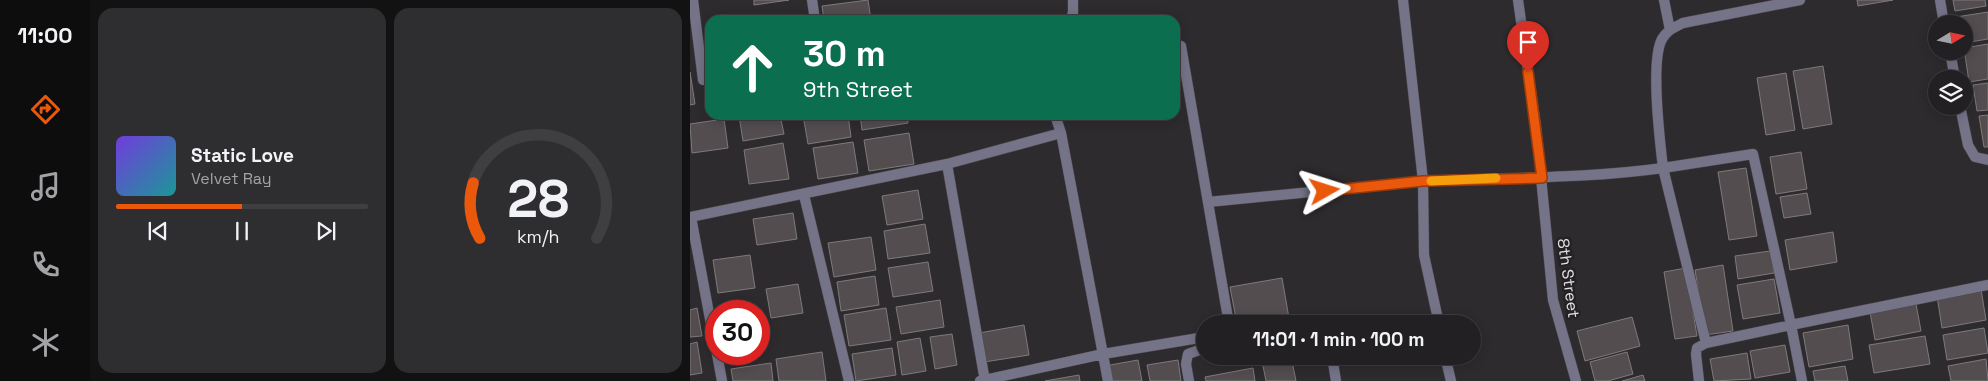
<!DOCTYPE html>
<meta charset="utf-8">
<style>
:root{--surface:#222023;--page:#2e2d30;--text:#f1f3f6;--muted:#a2a3a6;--line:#3f3e41;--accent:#ea580c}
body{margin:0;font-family:"Space Grotesk",sans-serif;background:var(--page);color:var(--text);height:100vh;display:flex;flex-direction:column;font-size:19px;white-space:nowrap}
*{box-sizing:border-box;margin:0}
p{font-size:16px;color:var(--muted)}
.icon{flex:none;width:28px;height:28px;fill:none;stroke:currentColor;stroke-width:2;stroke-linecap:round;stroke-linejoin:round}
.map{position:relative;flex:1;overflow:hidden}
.details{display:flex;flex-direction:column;gap:8px;padding:8px;background:#131213;width:600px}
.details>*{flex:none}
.hud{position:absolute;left:15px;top:15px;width:475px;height:105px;border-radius:15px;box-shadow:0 2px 12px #0003,0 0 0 1px var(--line);background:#0b6e4f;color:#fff;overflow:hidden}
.needle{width:32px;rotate:80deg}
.tools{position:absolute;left:1238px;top:15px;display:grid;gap:10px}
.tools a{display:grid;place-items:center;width:45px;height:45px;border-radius:50%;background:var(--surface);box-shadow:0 2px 12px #0003,0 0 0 1px var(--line);font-size:25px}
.speed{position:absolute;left:15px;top:300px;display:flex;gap:10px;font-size:25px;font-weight:700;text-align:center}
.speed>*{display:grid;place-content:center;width:65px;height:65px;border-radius:50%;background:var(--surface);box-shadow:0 2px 12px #0003,0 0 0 1px var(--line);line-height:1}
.speed .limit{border:8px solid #d22;background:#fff;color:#111}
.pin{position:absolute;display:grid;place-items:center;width:42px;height:42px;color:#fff;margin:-51px -21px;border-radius:50% 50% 50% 0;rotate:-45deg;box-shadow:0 0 5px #0007}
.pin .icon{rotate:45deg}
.me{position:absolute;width:55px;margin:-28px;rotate:84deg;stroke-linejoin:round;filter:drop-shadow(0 0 4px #0008)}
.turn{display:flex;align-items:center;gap:18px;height:105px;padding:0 15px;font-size:22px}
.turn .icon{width:65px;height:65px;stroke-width:2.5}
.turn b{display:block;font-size:35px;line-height:42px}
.details .card{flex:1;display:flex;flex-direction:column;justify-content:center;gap:8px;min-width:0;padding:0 18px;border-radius:15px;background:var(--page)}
.details .dial{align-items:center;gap:0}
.dial svg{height:130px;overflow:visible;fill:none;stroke:var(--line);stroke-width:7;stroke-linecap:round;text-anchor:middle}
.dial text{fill:var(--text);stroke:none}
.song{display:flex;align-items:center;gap:15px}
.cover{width:60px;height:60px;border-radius:8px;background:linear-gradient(135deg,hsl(260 70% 55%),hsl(180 70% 35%))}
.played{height:5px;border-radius:2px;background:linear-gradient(90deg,var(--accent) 50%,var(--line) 50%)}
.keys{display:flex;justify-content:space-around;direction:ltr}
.details .tiles{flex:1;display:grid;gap:8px;grid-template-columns:repeat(2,1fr)}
.trip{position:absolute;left:506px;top:315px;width:285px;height:50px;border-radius:25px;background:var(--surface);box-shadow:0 2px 12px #0003,0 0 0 1px var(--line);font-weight:700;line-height:50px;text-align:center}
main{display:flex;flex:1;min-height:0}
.tab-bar{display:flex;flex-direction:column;width:90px;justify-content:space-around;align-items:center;background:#0e0d0e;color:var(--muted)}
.tab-bar .icon{width:35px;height:35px}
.tab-bar .current{color:var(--accent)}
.tab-bar b{font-size:22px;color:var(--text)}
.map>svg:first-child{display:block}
</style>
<main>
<nav class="tab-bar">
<b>11:00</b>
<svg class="icon current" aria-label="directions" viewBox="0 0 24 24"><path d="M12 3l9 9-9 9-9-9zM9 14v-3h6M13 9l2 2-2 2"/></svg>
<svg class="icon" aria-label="music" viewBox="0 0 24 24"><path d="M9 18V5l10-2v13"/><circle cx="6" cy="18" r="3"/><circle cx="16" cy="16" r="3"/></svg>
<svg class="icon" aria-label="phone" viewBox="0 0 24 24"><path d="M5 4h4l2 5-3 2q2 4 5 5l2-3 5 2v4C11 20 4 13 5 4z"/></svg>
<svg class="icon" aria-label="climate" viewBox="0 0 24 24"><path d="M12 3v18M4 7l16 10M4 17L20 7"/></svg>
</nav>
<section class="details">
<div class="tiles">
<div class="card">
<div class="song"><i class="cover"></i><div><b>Static Love</b><p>Velvet Ray</p></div></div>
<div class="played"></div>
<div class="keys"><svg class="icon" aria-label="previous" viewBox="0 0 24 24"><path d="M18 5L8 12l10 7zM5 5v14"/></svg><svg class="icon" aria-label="pause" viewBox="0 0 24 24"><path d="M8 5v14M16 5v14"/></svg><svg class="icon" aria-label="next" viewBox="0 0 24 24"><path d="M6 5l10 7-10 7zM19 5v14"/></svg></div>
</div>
<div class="card dial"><svg viewBox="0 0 100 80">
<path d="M14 69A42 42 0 1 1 86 69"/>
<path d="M14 69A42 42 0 0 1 10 35" stroke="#ea580c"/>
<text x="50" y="56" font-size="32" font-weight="700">28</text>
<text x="50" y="72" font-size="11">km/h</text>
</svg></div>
</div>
</section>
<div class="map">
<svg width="1298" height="381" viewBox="0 0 1298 381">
<rect width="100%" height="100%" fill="#2e2b2f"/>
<path fill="#534d4f" stroke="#7f797c" d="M64,0H99L64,5Z
M178,0L181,20H134L132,6Z
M1167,0H1203L1168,6Z
M1263,0H1295L1296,6L1265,11Z
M1298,12V39L1274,43V24H1268L1266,17Z
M1298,44V79L1279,82L1274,48Z
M1133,66L1142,124L1113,129L1103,71Z
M0,72L5,104L0,105Z
M1096,73L1105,130L1076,135L1067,78Z
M1298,83V110L1287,111L1283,85Z
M58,115H90L94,134L53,141L49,116Z
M113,115H158L161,137L118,144Z
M170,115H217L218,123L172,130Z
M1298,115V147H1294L1289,116Z
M34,119L38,148L2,153L0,124Z
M219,133L224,164L179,171L174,140Z
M163,142L168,173L128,179L123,148Z
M93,143L99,179L59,184L54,150Z
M1111,152L1117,189L1086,194L1080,157Z
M1056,168L1067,236L1039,240L1028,172Z
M228,190L233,219L197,225L192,196Z
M1117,193L1121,214L1094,218L1090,197Z
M103,213L107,239L67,245L63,219Z
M235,224L240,253L198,259L194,231Z
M1143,232L1147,262L1100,270L1095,240Z
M181,237L186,270L144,277L138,243Z
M1080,251L1084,273L1048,279L1045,256Z
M60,255L65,288L28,293L23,260Z
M238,262L243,291L203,297L198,268Z
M1033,265L1043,331L1015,335L1005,270Z
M996,268L1007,336L985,339L974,272Z
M185,276L189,305L151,311L147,282Z
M592,278L600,324H547L540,287Z
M1084,279L1090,313L1053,319L1047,285Z
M108,284L113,313L81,318L76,289Z
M1291,289L1296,320L1252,328L1247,296Z
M250,300L254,327L211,334L206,307Z
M1226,304L1231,331L1185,340L1180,312Z
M7,308L12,336L0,337V310Z
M196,308L201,340L159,346L154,315Z
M942,317L950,346L895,361L887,331Z
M334,325L339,355L294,362L289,333Z
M1158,325L1163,359L1119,367L1113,333Z
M1294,328L1298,353L1257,360L1253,335Z
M262,334L267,365L245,369L240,337Z
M1235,336L1240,364L1184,373L1179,345Z
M230,338L236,371L212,375L207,342Z
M7,342L12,373L0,375V344Z
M1095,345L1100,372L1065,378L1060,351Z
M202,348L206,375L166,381L162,354Z
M132,352L136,381H89L86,359Z
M937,352L943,374L918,381H905L900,362Z
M1057,353L1061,379L1024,381L1020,359Z
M601,356L606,381H576L572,361Z
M1296,359L1298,381H1261L1258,366Z
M448,360L452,381H423L420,365Z
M488,360L491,381H460L457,365Z
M81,363L83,381H43L41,369Z
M1155,366L1158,381H1125L1123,371Z
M563,368L565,381H516L515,377Z
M389,375L390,381H355Z
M953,375L955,381H932Z"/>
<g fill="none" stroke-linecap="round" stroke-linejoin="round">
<g stroke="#4b484c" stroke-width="11">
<path id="minor" d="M3,0L13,80
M122,0L125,20
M828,0L846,126L863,300L886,381
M974,0L980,30
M1250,0L1254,24
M380,20L383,13V0
M491,46L539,324
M1260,51L1265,79
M1270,106L1278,145L1285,157L1298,160
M365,115L371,133
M257,164L295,381
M114,195L159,381
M518,202L733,181L713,0
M0,217L257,164L371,133L418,381
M1,217L26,351
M749,324L734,255L733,181C814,177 894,179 973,168L1016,343
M27,354L32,381
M642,356L646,381
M755,356L761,381
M290,381L413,354L515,337
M499,381L496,364L498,354L515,348
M1009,381L1006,354L1007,348L1016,343L1101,325L1063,154L973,168C970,142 960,61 972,39C977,30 985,27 993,23L1110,0
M1112,381L1101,325L1298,285"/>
</g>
<use href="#minor" stroke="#747388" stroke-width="10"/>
</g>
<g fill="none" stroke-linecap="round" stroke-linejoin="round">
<g stroke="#983908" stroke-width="12">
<path id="route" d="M635,191L733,181L852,178L838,72"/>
</g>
<use href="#route" stroke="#ea580c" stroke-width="9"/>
<path stroke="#f59e0b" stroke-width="9" d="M741,181L806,178"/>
</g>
<g text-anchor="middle" stroke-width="5" stroke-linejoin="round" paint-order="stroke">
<g font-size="16" fill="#e2e0e2" stroke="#252225">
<text transform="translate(879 278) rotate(82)" y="6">8th Street</text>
</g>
</g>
</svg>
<div class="tools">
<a><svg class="needle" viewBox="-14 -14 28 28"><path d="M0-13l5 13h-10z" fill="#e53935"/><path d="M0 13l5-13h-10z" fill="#a2a3a6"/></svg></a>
<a><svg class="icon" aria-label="layers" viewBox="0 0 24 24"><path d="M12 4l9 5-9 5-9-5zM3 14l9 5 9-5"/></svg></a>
</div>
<div class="speed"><div class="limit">30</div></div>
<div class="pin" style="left:838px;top:72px;background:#d93025"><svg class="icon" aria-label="arrive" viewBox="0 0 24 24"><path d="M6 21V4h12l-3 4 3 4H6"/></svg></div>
<svg class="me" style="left:635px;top:191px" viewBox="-20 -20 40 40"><path d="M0-17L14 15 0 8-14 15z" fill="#ea580c" stroke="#fff" stroke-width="4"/></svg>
<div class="trip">11:01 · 1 min · 100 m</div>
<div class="hud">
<div class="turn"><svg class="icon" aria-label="ahead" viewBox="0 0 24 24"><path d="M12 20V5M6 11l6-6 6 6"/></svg><div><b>30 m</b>9th Street</div></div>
</div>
</div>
</main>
